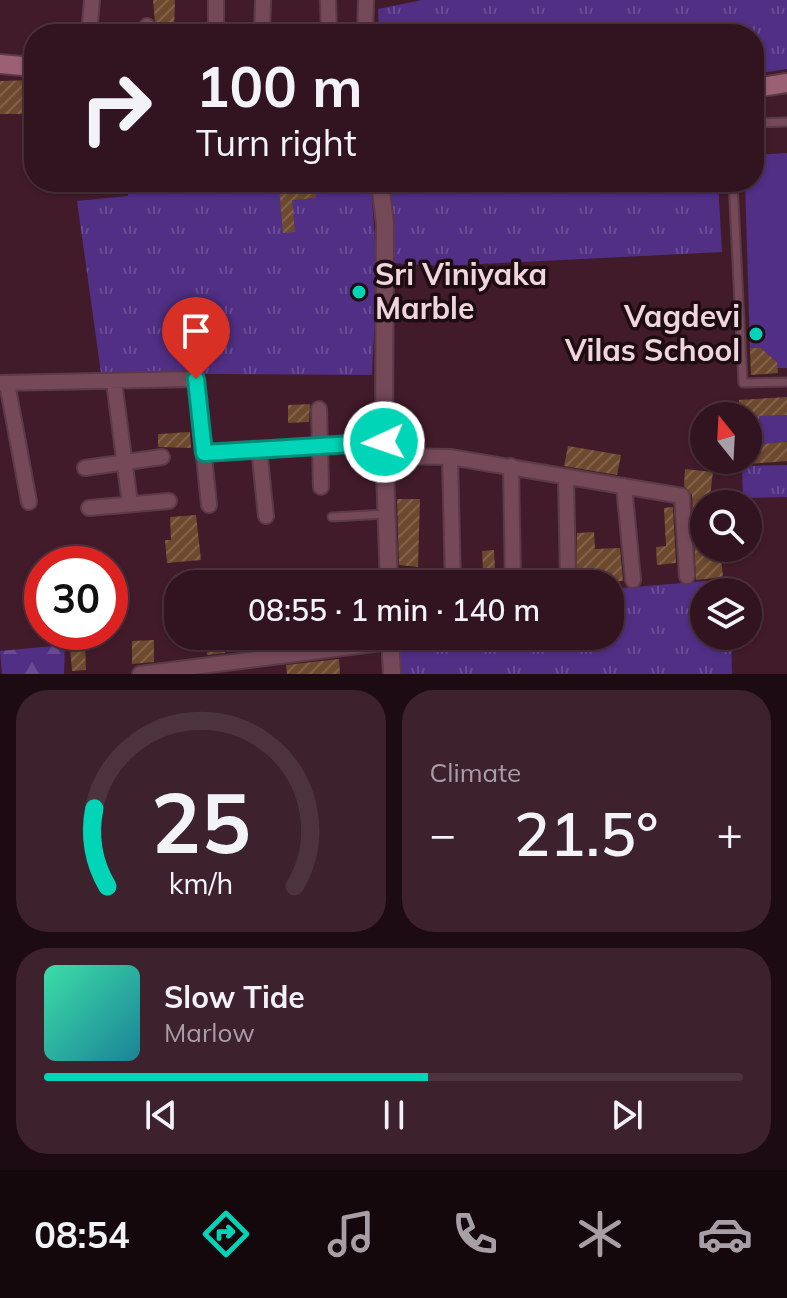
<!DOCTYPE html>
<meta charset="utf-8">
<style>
:root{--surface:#321420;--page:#3d212d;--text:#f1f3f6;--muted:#a89ea5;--line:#4d333e;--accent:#00d5b7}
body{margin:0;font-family:Mulish,sans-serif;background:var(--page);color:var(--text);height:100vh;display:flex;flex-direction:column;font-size:30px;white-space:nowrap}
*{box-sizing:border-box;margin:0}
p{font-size:26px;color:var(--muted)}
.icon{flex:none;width:44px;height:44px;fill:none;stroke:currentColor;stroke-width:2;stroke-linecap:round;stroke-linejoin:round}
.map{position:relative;height:674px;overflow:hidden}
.drawer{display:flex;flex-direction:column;gap:16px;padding:16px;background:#1c0b12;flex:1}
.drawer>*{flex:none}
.hud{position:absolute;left:24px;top:24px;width:740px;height:168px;border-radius:32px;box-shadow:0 2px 6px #0004,0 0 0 2px var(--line);background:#321420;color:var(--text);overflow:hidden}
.needle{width:52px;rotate:342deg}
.controls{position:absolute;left:690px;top:402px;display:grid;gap:16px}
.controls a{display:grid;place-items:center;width:72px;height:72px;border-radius:50%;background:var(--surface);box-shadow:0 2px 6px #0004,0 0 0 2px var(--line);font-size:40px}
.speed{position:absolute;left:24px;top:546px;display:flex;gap:16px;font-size:40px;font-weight:700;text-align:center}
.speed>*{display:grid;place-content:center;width:104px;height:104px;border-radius:50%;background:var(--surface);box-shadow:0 2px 6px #0004,0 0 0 2px var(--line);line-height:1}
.speed .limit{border:12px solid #d22;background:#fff;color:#111}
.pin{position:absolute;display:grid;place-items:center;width:68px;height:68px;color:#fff;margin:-82px -34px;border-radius:50% 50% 50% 0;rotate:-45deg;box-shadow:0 0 8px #0007}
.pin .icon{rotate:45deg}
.me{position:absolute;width:88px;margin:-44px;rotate:267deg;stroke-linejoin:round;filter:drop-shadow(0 0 6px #0008)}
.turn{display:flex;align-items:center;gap:28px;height:168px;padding:0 40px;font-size:36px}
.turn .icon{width:104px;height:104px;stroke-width:2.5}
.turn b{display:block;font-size:56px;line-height:68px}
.big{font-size:60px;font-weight:600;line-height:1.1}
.drawer .tile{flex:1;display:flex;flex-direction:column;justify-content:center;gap:12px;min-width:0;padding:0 28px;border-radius:32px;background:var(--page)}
.drawer .dial{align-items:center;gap:0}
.dial svg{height:208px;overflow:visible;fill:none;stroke:var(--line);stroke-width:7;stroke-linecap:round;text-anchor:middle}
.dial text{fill:var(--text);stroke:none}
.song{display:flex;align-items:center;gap:24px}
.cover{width:96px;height:96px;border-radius:12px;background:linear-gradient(135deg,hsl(160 70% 55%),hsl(190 70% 35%))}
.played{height:8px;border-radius:4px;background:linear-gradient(90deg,var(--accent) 55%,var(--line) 55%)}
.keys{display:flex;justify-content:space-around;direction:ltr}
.heat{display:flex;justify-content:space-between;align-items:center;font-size:44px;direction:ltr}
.drawer .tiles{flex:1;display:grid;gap:16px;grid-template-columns:1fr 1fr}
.tile:last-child{grid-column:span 2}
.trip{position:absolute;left:164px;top:570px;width:460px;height:80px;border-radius:32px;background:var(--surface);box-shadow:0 2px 6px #0004,0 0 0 2px var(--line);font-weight:600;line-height:80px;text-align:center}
.tabs{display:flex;height:128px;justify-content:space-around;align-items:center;background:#14080d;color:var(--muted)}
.tabs .icon{width:56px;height:56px}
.tabs .on{color:var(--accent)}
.tabs b{font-size:36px;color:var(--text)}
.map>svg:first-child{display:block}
</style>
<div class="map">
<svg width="787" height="674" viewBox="0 0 787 674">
<defs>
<pattern id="grass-tufts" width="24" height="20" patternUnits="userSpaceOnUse" patternTransform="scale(2)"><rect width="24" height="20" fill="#502f84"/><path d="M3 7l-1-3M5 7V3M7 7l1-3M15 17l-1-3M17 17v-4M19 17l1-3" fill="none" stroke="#6a4c95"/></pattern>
<pattern id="forest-firs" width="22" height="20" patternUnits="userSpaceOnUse" patternTransform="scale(2)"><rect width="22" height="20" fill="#502f84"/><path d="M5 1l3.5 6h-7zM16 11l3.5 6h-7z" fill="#6a4c95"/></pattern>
<pattern id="building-hatch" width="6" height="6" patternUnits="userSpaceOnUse" patternTransform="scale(2)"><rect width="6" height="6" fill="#6d492d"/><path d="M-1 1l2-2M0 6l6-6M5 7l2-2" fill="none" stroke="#82624b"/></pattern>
</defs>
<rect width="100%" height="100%" fill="#421b2a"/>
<path fill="url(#grass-tufts)" d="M422,0H787V69L754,74V34H379L378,9Z
M128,182H371L377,273L372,375L101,373L77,201L128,196Z
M390,182H718L722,252L442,266L393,263Z
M787,465V497L743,498L742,466Z
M730,579V592H704V636H731L732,674H399L398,636H610V589Z"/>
<path fill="url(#forest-firs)" d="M65,645L64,674H2L0,651Z"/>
<path fill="#502f84" d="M787,153V368H777V362L761,348H750L745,182H754V155Z
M787,415V442L760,444L759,416Z"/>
<path fill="url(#building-hatch)" d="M153,0H175L174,34H156Z
M34,80V114H0V81Z
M315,185L316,198L292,200L295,232L283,233L279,187Z
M750,348H761L777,362L778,373L751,375Z
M787,397V415L759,416L760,444L787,442V461L748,464V416H740L739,400Z
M310,404L309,422L288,423V405Z
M190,432L191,448L158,447V434Z
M568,446L621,455L617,475L564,466Z
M685,469L713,472L709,504H704V548H720L723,577L696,580L692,495L684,486Z
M397,499H420L418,567L399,565Z
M673,507L676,563L657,565L656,547L666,546L664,508Z
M196,515L201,560L167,563L165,540H171L170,517Z
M594,532L595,549L620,548L623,581L576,583L577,533Z
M494,550L495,569H503V583L463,584V570H483L482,551Z
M205,636H223L225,653L207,655Z
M154,640V662L132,664V641Z
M85,646L86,670L72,671L70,647Z
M339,659L340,674H287L286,665Z"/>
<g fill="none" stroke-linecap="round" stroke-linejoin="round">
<g stroke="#5b3a48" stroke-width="11">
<path id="service" d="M754,123L787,122
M733,182L743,383L787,382
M332,517L386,514"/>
</g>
<g stroke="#5b3a48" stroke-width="18">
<path id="minor" d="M328,0L329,34
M89,34L92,0
M146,34L147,26
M216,34V0
M262,34L263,0
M365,34L366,0
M114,382L130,504
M0,383L196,379L209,505
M7,383L29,502
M319,409L321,487
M259,449L266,516
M204,453L384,442
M385,456L450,457L682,496L687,576
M450,457L453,584
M511,466L513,584
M85,468L162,457
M566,478L568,578
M624,486L633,580
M89,508L169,501
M140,674L389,642"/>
</g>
<g stroke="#5b3a48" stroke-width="20">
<path id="tertiary" d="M380,182L385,224L384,442L389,584
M390,636L392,674"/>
</g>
<g stroke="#5b3a48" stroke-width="22">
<path id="secondary" d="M0,64L34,67
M754,88L787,83"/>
</g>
<use href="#service" stroke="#764959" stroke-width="7"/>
<use href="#minor" stroke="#764959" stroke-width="14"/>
<use href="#tertiary" stroke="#764959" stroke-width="16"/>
<use href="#secondary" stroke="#9c6075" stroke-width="18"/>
</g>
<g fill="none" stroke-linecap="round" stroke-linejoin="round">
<g stroke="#008a77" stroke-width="20">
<path id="route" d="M196,379L204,453L384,442"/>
</g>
<use href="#route" stroke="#00d5b7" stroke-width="14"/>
</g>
<g fill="#00d5b7" stroke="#1e0c13" stroke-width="3">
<circle cx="359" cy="292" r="8"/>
<circle cx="756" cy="334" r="8"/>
</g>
<g text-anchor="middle" stroke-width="7" stroke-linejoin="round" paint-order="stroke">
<g font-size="30" font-weight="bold" fill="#f0d5dd" stroke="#1e0c13" text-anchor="start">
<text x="375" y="285">Sri Viniyaka<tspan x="375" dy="34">Marble</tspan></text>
<text x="740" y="327" text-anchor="end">Vagdevi<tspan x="740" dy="34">Vilas School</tspan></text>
</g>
</g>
</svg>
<div class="controls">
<a><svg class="needle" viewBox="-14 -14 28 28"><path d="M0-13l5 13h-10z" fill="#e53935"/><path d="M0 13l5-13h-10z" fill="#a89ea5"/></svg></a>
<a><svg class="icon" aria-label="search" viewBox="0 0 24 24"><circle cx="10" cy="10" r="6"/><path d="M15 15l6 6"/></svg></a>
<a><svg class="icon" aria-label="layers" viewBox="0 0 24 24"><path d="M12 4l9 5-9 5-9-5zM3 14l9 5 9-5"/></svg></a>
</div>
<div class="speed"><div class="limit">30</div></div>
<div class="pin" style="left:196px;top:379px;background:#d93025"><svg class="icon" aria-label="arrive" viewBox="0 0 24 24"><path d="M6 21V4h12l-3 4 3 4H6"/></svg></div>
<svg class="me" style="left:384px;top:442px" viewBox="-20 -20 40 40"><circle r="17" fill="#00d5b7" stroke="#fff" stroke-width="3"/><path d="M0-11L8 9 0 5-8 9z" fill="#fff"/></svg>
<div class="trip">08:55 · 1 min · 140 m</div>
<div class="hud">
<div class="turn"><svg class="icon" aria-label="right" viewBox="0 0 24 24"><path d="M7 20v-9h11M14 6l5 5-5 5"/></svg><div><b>100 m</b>Turn right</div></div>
</div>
</div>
<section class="drawer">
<div class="tiles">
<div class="tile dial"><svg viewBox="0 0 100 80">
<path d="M14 69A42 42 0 1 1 86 69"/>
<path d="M14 69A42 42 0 0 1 9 39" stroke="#00d5b7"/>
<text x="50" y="56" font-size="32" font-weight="700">25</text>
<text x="50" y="72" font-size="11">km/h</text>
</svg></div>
<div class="tile"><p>Climate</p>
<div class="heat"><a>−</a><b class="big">21.5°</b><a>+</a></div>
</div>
<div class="tile">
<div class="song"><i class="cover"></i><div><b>Slow Tide</b><p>Marlow</p></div></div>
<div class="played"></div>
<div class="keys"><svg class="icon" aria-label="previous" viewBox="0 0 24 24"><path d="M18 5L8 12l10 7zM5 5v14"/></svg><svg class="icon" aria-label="pause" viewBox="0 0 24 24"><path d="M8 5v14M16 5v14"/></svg><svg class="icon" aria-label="next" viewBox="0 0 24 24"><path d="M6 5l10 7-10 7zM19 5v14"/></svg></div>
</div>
</div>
</section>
<nav class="tabs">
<b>08:54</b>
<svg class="icon on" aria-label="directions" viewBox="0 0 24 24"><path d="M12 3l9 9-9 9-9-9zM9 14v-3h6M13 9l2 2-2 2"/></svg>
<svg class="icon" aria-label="music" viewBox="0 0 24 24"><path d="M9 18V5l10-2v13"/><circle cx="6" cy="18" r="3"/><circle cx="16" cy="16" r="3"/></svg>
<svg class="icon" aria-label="phone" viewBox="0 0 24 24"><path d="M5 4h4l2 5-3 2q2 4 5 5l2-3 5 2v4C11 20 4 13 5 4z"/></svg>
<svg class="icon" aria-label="climate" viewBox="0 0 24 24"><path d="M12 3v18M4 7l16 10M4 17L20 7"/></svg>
<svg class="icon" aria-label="car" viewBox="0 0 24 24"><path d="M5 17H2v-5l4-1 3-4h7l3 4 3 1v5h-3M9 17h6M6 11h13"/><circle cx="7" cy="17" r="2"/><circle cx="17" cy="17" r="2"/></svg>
</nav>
